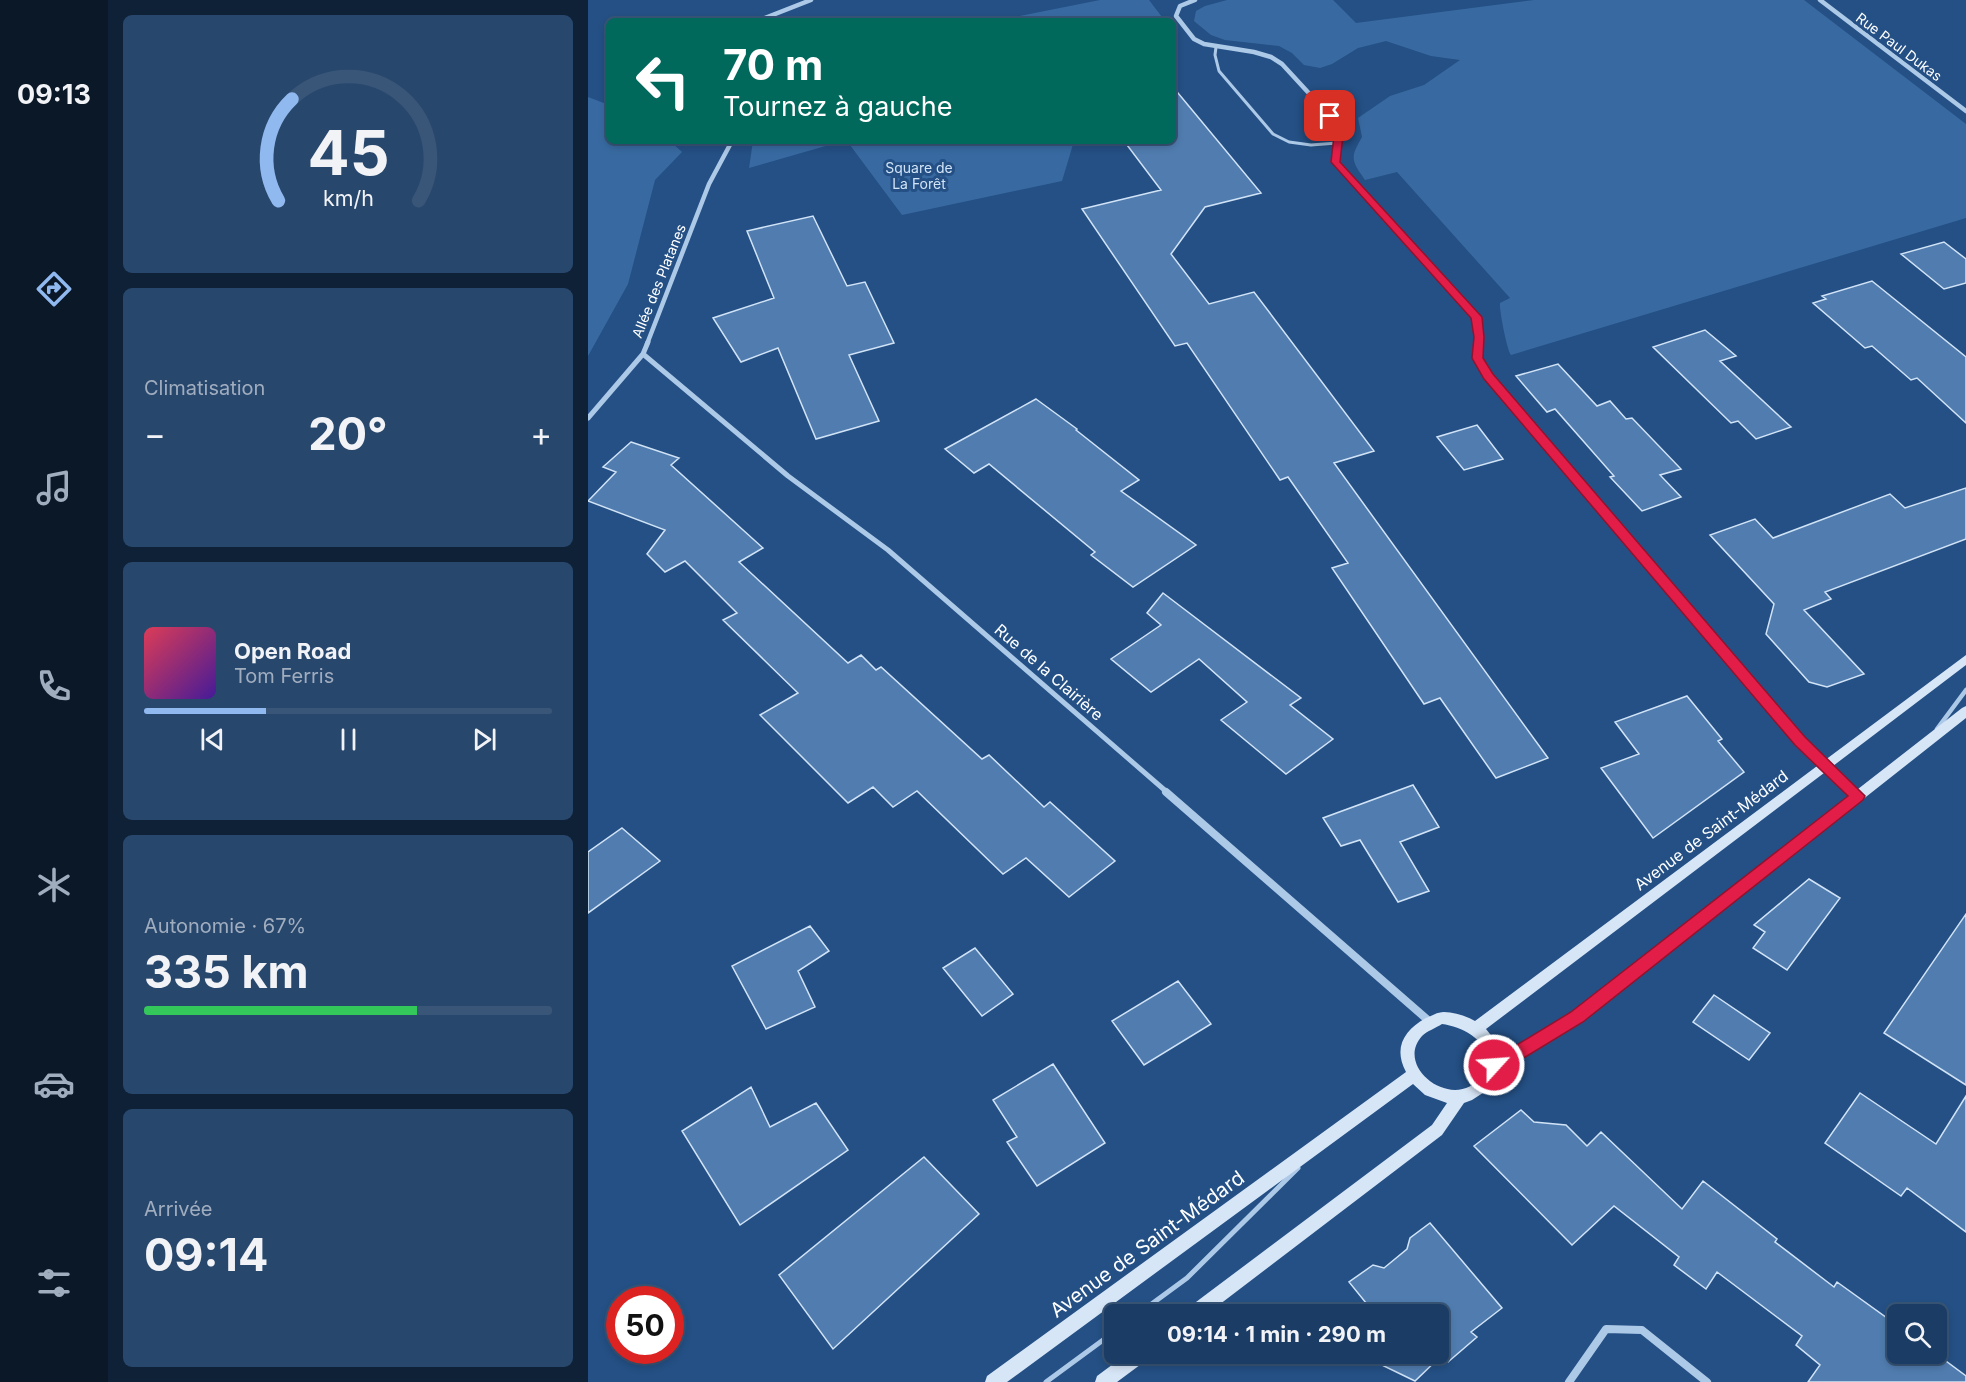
<!DOCTYPE html>
<html lang="fr">
<meta charset="utf-8">
<style>
:root{--surface:#1b3c64;--page:#28476d;--text:#f1f3f6;--muted:#a0adbf;--line:#395678;--accent:#90b9f0}
body{margin:0;font-family:Inter,sans-serif;background:var(--page);color:var(--text);height:100vh;display:flex;flex-direction:column;font-size:22px;white-space:nowrap}
*{box-sizing:border-box;margin:0}
p{font-size:20px;color:var(--muted)}
.icon{flex:none;width:33px;height:33px;fill:none;stroke:currentColor;stroke-width:2;stroke-linecap:round;stroke-linejoin:round}
.map{position:relative;flex:1;overflow:hidden}
.panel{display:flex;flex-direction:column;gap:15px;padding:15px;background:#0f2137;width:480px}
.panel>*{flex:none}
.guide{position:absolute;left:18px;top:18px;width:570px;height:126px;border-radius:9px;box-shadow:0 3px 9px #0003,0 0 0 2px var(--line);background:#00695c;color:#fff;overflow:hidden}
.controls{position:absolute;left:1299px;top:1304px;display:grid;gap:12px}
.controls a{display:grid;place-items:center;width:60px;height:60px;border-radius:9px;background:var(--surface);box-shadow:0 3px 9px #0003,0 0 0 2px var(--line);font-size:30px}
.speed{position:absolute;left:18px;top:1286px;display:flex;gap:12px;font-size:30px;font-weight:700;text-align:center}
.speed>*{display:grid;place-content:center;width:78px;height:78px;border-radius:50%;background:var(--surface);box-shadow:0 3px 9px #0003,0 0 0 2px var(--line);line-height:1}
.speed .limit{border:9px solid #d22;background:#fff;color:#111}
.pin{position:absolute;display:grid;place-items:center;width:51px;height:51px;color:#fff;margin:-26px;border-radius:12px;box-shadow:0 3px 9px #0006}
.me{position:absolute;width:66px;margin:-33px;rotate:64deg;stroke-linejoin:round;filter:drop-shadow(0 0 4px #0008)}
.turn{display:flex;align-items:center;gap:21px;height:126px;padding:0 18px;font-size:27px}
.turn .icon{width:78px;height:78px;stroke-width:2.5}
.turn b{display:block;font-size:42px;line-height:51px}
.big{font-size:45px;font-weight:700;line-height:1.1}
.panel .tile{flex:1;display:flex;flex-direction:column;justify-content:center;gap:9px;min-width:0;padding:0 21px;border-radius:9px;background:var(--page)}
.panel .dial{align-items:center;gap:0}
.dial svg{height:156px;overflow:visible;fill:none;stroke:var(--line);stroke-width:7;stroke-linecap:round;text-anchor:middle}
.dial text{fill:var(--text);stroke:none}
.song{display:flex;align-items:center;gap:18px}
.cover{width:72px;height:72px;border-radius:9px;background:linear-gradient(135deg,hsl(350 70% 55%),hsl(260 70% 35%))}
.played{height:6px;border-radius:3px;background:linear-gradient(90deg,var(--accent) 30%,var(--line) 30%)}
.keys{display:flex;justify-content:space-around;direction:ltr}
.heat{display:flex;justify-content:space-between;align-items:center;font-size:33px;direction:ltr}
.charge{height:9px;border-radius:4px;background:linear-gradient(90deg,#34c759 67%,var(--line) 0)}
.trip{position:absolute;left:516px;top:1304px;width:345px;height:60px;border-radius:9px;background:var(--surface);box-shadow:0 3px 9px #0003,0 0 0 2px var(--line);font-weight:700;line-height:60px;text-align:center}
main{display:flex;flex:1;min-height:0}
.menu{display:flex;flex-direction:column;width:108px;justify-content:space-around;align-items:center;background:#0b1828;color:var(--muted)}
.menu .icon{width:42px;height:42px}
.menu .current{color:var(--accent)}
.menu b{font-size:27px;color:var(--text)}
.map>svg:first-child{display:block}
</style>
<main>
<nav class="menu">
<b>09:13</b>
<svg class="icon current" aria-label="directions" viewBox="0 0 24 24"><path d="M12 3l9 9-9 9-9-9zM9 14v-3h6M13 9l2 2-2 2"/></svg>
<svg class="icon" aria-label="music" viewBox="0 0 24 24"><path d="M9 18V5l10-2v13"/><circle cx="6" cy="18" r="3"/><circle cx="16" cy="16" r="3"/></svg>
<svg class="icon" aria-label="phone" viewBox="0 0 24 24"><path d="M5 4h4l2 5-3 2q2 4 5 5l2-3 5 2v4C11 20 4 13 5 4z"/></svg>
<svg class="icon" aria-label="climate" viewBox="0 0 24 24"><path d="M12 3v18M4 7l16 10M4 17L20 7"/></svg>
<svg class="icon" aria-label="car" viewBox="0 0 24 24"><path d="M5 17H2v-5l4-1 3-4h7l3 4 3 1v5h-3M9 17h6M6 11h13"/><circle cx="7" cy="17" r="2"/><circle cx="17" cy="17" r="2"/></svg>
<svg class="icon" aria-label="filters" viewBox="0 0 24 24"><path d="M4 7h16M4 17h16"/><circle cx="9" cy="7" r="2"/><circle cx="15" cy="17" r="2"/></svg>
</nav>
<section class="panel">
<div class="tile dial"><svg viewBox="0 0 100 80">
<path d="M14 69A42 42 0 1 1 86 69"/>
<path d="M14 69A42 42 0 0 1 21 17" stroke="#90b9f0"/>
<text x="50" y="56" font-size="32" font-weight="700">45</text>
<text x="50" y="72" font-size="11">km/h</text>
</svg></div>
<div class="tile"><p>Climatisation</p>
<div class="heat"><a>−</a><b class="big">20°</b><a>+</a></div>
</div>
<div class="tile">
<div class="song"><i class="cover"></i><div><b>Open Road</b><p>Tom Ferris</p></div></div>
<div class="played"></div>
<div class="keys"><svg class="icon" aria-label="previous" viewBox="0 0 24 24"><path d="M18 5L8 12l10 7zM5 5v14"/></svg><svg class="icon" aria-label="pause" viewBox="0 0 24 24"><path d="M8 5v14M16 5v14"/></svg><svg class="icon" aria-label="next" viewBox="0 0 24 24"><path d="M6 5l10 7-10 7zM19 5v14"/></svg></div>
</div>
<div class="tile"><p>Autonomie · 67%</p><b class="big">335 km</b><div class="charge"></div></div>
<div class="tile"><p>Arrivée</p><b class="big">09:14</b></div>
</section>
<div class="map">
<svg width="1378" height="1382" viewBox="0 0 1378 1382">
<rect width="100%" height="100%" fill="#245085"/>
<path fill="#386aa1" d="M512,0H561L577,21H406Z
M639,0H745L768,23L946,0H1216L1378,124V218L923,355C919,350 911,309 912,303L922,298L809,172L777,180C763,160 762,158 774,137L770,118L802,96L836,85L872,60L843,56L798,41L770,48L744,64L732,68L716,65L704,53L691,46L637,40L623,35L606,21L608,11L617,6Z
M0,97L21,105V141H82L94,152L67,180L40,284L0,356Z
M165,141H255L161,168Z
M259,141H486L474,181L314,215Z"/>
<path fill="#507caf" stroke="#d1e3f6" stroke-width="1.5" d="M585,87L673,193L617,207L583,254L621,304L666,292L786,451L746,463L960,758L908,778L852,698L836,704L744,568L760,563L700,477L692,480L599,343L587,346L494,209L573,190L536,141H585Z
M225,216L259,286L277,282L306,343L261,355L291,421L228,439L190,348L153,362L125,318L186,298L159,231Z
M1356,242L1378,259V283L1356,289L1313,254Z
M1284,281L1378,357V423L1329,378L1323,380L1284,346L1277,348L1225,303L1238,299L1234,296Z
M1117,330L1148,356L1132,361L1203,427L1168,439L1150,421L1143,423L1065,347Z
M970,364L1009,406L1022,401L1038,419L1044,418L1093,469L1072,475L1093,497L1054,511L1022,477L1026,476L967,409L959,412L928,376Z
M448,399L489,429L488,430L551,480L533,491L608,545L545,587L503,555L507,552L401,464L386,473L357,449Z
M889,425L915,459L876,470L849,437Z
M43,442L91,458L83,465L175,548L151,562L260,663L273,655L288,670L293,667L394,759L401,755L456,807L462,802L527,861L481,897L438,858L415,874L329,791L305,807L285,787L260,803L172,715L210,693L135,620L149,613L97,561L77,572L59,554L77,530L0,501L28,472L15,467Z
M1378,488V539L1237,592L1243,599L1216,610L1276,674L1239,687L1221,682L1178,634L1186,604L1122,535L1167,519L1185,538L1302,494L1317,508Z
M575,593L713,698L702,705L745,739L698,774L633,720L659,702L611,659L563,692L523,659L573,625L559,613Z
M1099,696L1134,739L1130,741L1156,772L1065,838L1013,768L1051,754L1027,722Z
M825,785L851,827L812,842L841,891L810,902L772,840L753,846L735,818Z
M34,828L72,861L0,913V852Z
M1221,879L1252,898L1199,970L1165,948L1177,932L1166,925Z
M1378,914V1085L1296,1033Z
M222,926L241,951L210,971L227,1007L178,1029L144,966Z
M387,948L425,994L394,1016L355,968Z
M590,981L623,1024L556,1065L524,1021Z
M1126,995L1182,1033L1161,1060L1105,1022Z
M465,1064L517,1143L449,1186L419,1142L429,1137L405,1100Z
M163,1087L182,1127L228,1103L260,1150L152,1225L94,1131Z
M1272,1093L1348,1144L1378,1096V1232L1319,1188L1313,1196L1237,1143Z
M933,1110L946,1122L978,1125L999,1146L1013,1132L1094,1209L1115,1181L1189,1239L1187,1242L1246,1287L1249,1282L1310,1326V1353H1347L1378,1376V1382H1220L1232,1365L1208,1345L1214,1336L1129,1272L1118,1289L1086,1265L1091,1257L1026,1206L984,1245L886,1146Z
M336,1157L391,1214L245,1349L191,1275Z
M842,1223L914,1308L883,1332L889,1337L860,1362L854,1355L827,1381L773,1355L776,1353H850V1314H787L761,1282L785,1265L796,1268L819,1249L822,1238Z"/>
<g fill="none" stroke-linecap="round" stroke-linejoin="round">
<path stroke="#adc9e8" stroke-width="3" d="M628,47L627,55L631,71L685,134L701,142L723,145L749,143"/>
<path stroke="#adc9e8" stroke-width="4.5" d="M1349,729L1378,690"/>
<path stroke="#adc9e8" stroke-width="5" d="M550,1314L599,1278L710,1168
M458,1382L526,1332"/>
<path stroke="#adc9e8" stroke-width="4.5" d="M607,0L592,6L588,16L606,39L616,44L666,52L683,57L694,64L752,127L748,163L888,317L891,344
M1232,0L1378,111
M169,21L223,0
M59,344L121,184L144,141"/>
<path stroke="#adc9e8" stroke-width="5" d="M891,342L890,359L900,376L1212,741L1237,767
M55,354L200,476L300,550L580,793
M0,418L55,354L60,342"/>
<path stroke="#adc9e8" stroke-width="8" d="M578,792L841,1021
M981,1382L1018,1329L1054,1330L1119,1382"/>
<path fill="#d7e6f7" fill-rule="evenodd" d="M1378,655V665L1245,766L1270,789L1374,708L1378,706V718L994,1021L912,1069L901,1089L884,1100L876,1103L854,1135L619,1314H598L600,1308L844,1125L859,1103L837,1095L825,1084L419,1382H397L399,1376L818,1072C805,1048 816,1030 838,1018C844,1016 849,1012 856,1012C866,1012 878,1016 887,1021ZM1236,773L1261,796L984,1013L913,1054L910,1044L898,1029ZM854,1024C878,1027 912,1047 894,1075C868,1114 805,1068 834,1036C839,1031 848,1028 854,1024Z
M540,1353H562L560,1359L529,1382H507L509,1376Z"/>
</g>
<path fill="#e11d48" stroke="#92132f" stroke-width="1.5" d="M738,114H745L756,127L752,162L894,317L896,337L895,358L905,374L1217,737L1277,796L1275,800L995,1022L939,1056L906,1072L900,1070L897,1065L900,1059L927,1046L983,1012L1260,796L1207,745L896,379L884,358L886,337L883,318L743,162L747,127L737,116Z"/>
<g text-anchor="middle" stroke-width="6" stroke-linejoin="round" paint-order="stroke">
<g font-size="14" fill="#fff" stroke="#245085">
<text transform="translate(1311 47) rotate(37)" y="5">Rue Paul Dukas</text>
<text transform="translate(71 281) rotate(-68)" y="5">Allée des Platanes</text>
</g>
<g font-size="14" fill="#d1e3f6" stroke="#245085">
<text x="331" y="173">Square de<tspan x="331" dy="16">La Forêt</tspan></text>
</g>
<g font-size="16" fill="#fff" stroke="#245085">
<text transform="translate(461 672) rotate(41)" y="6">Rue de la Clairière</text>
<text transform="translate(1123 830) rotate(-37)" y="6">Avenue de Saint-Médard</text>
</g>
<g font-size="20" fill="#fff" stroke="#245085">
<text transform="translate(559 1244) rotate(-36)" y="7">Avenue de Saint-Médard</text>
</g>
</g>
</svg>
<div class="controls">
<a><svg class="icon" aria-label="search" viewBox="0 0 24 24"><circle cx="10" cy="10" r="6"/><path d="M15 15l6 6"/></svg></a>
</div>
<div class="speed"><div class="limit">50</div></div>
<div class="pin" style="left:742px;top:116px;background:#d93025"><svg class="icon" aria-label="arrive" viewBox="0 0 24 24"><path d="M6 21V4h12l-3 4 3 4H6"/></svg></div>
<svg class="me" style="left:906px;top:1065px" viewBox="-20 -20 40 40"><circle r="17" fill="#e11d48" stroke="#fff" stroke-width="3"/><path d="M0-11L8 9 0 5-8 9z" fill="#fff"/></svg>
<div class="trip">09:14 · 1 min · 290 m</div>
<div class="guide">
<div class="turn"><svg class="icon" aria-label="left" viewBox="0 0 24 24"><path d="M17 20v-9H6M10 6l-5 5 5 5"/></svg><div><b>70 m</b>Tournez à gauche</div></div>
</div>
</div>
</main>
